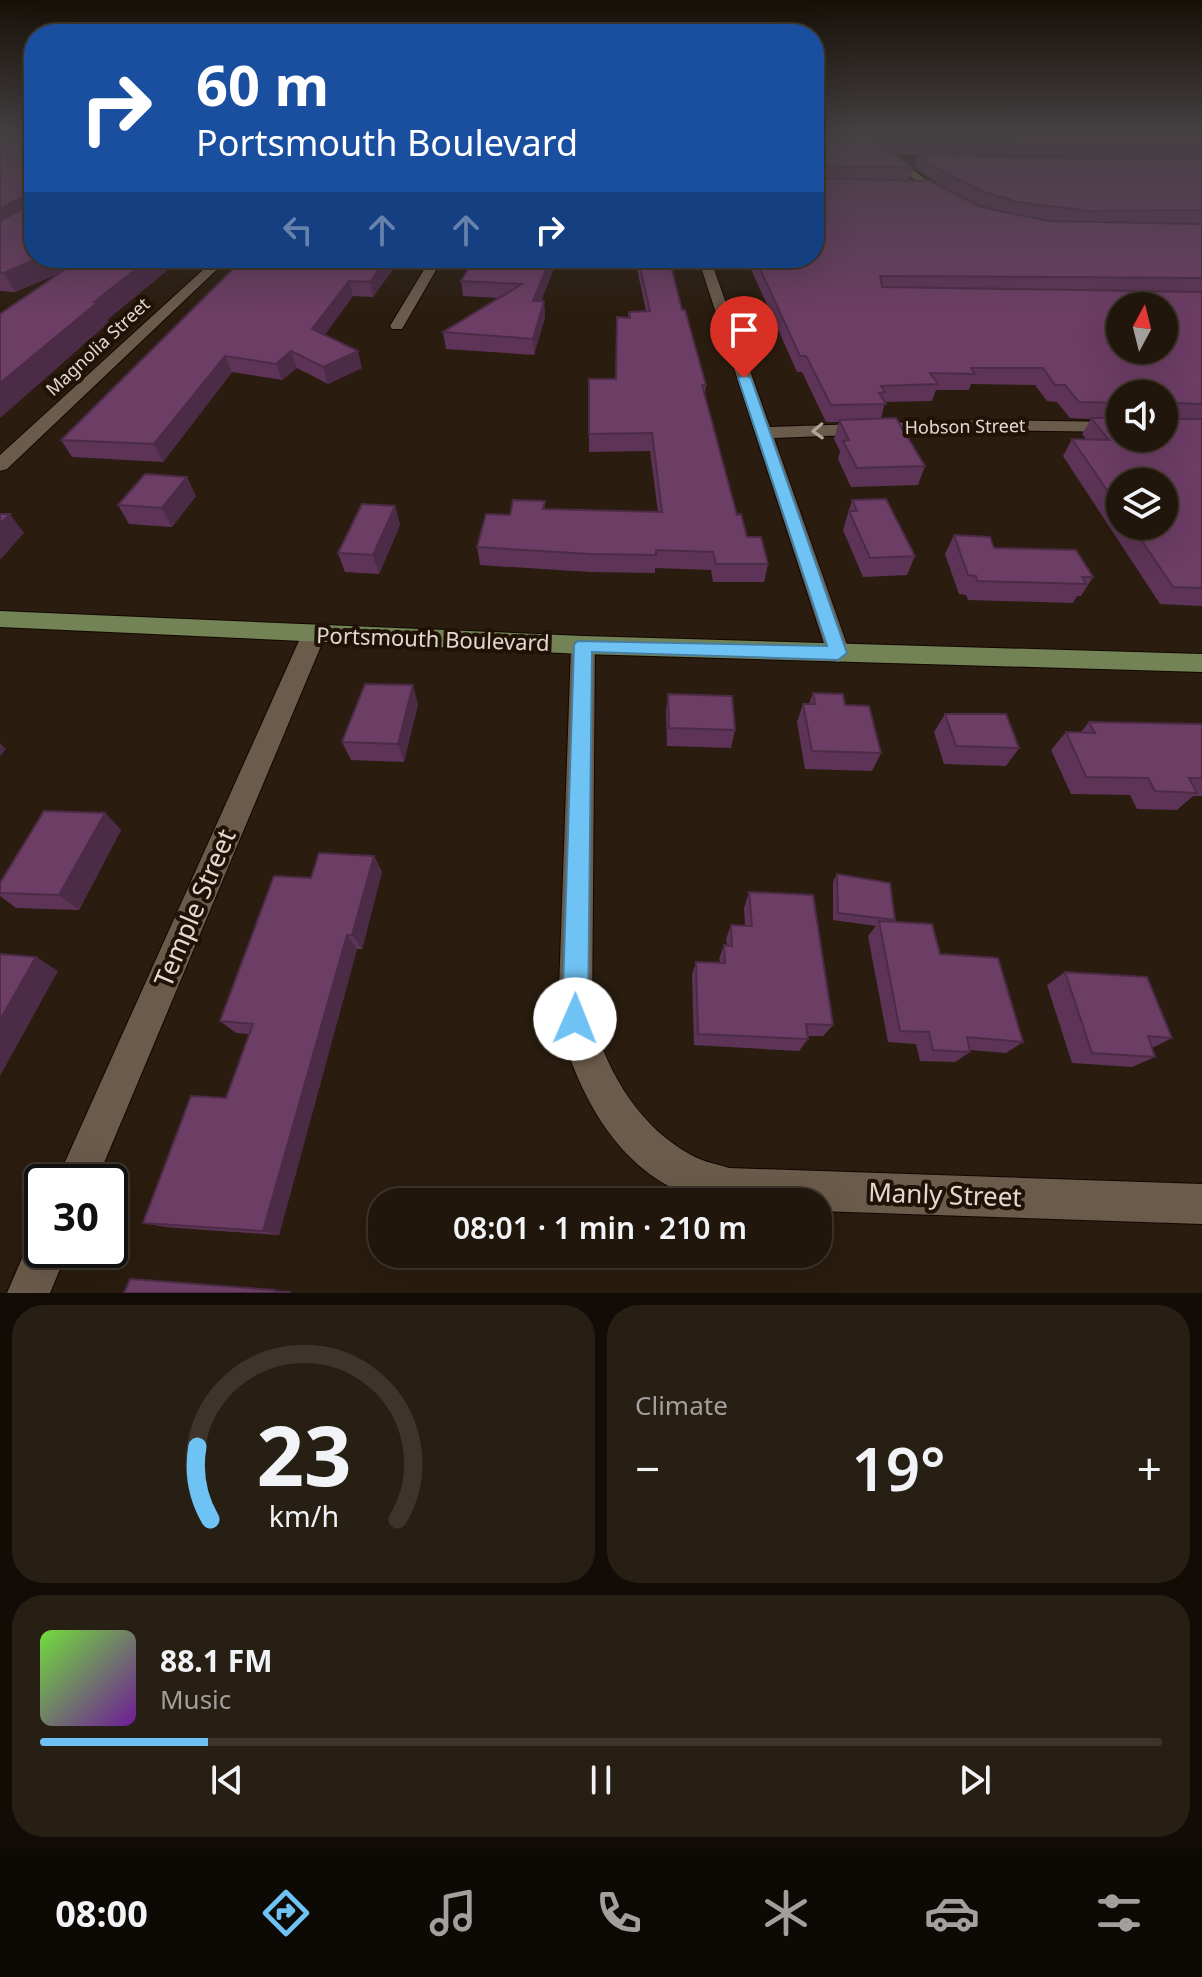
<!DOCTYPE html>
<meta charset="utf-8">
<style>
:root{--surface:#20160b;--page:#281f14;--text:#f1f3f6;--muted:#a29f9d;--line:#3d352c;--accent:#6fc2f4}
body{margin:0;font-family:"Noto Sans",sans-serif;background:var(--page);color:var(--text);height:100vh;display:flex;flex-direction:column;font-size:30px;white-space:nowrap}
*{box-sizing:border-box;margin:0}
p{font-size:26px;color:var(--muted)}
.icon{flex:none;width:44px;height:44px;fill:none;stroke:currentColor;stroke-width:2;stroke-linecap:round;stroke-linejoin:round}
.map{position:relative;height:1293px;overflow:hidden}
.panel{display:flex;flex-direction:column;gap:12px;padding:12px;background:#120c06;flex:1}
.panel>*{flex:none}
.hud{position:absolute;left:24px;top:24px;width:800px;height:244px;border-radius:32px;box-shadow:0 8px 32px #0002,0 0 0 2px var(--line);background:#1a4fa0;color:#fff;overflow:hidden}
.needle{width:52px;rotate:7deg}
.buttons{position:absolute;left:1106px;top:292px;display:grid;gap:16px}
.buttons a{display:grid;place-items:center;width:72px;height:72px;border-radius:50%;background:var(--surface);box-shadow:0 8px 32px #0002,0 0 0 2px var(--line);font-size:40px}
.speed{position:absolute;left:24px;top:1164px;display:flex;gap:16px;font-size:40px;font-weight:700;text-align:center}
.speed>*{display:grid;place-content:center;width:104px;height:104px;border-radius:50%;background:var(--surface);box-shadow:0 8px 32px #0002,0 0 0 2px var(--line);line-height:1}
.speed .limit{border:4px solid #111;border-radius:12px;background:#fff;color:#111}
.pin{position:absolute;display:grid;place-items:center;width:68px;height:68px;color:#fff;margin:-82px -34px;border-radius:50% 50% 50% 0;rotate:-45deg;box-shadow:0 0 8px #0007}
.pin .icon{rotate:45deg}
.me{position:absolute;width:88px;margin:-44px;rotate:1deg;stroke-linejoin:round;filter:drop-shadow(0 0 6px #0008)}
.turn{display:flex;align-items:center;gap:28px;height:168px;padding:0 40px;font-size:36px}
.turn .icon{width:104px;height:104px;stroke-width:2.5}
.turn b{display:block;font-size:56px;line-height:68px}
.lanes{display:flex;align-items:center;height:76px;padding:0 40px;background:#0003;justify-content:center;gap:40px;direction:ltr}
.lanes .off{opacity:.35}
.big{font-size:60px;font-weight:600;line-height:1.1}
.panel .tile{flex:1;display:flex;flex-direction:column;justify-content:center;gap:12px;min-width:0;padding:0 28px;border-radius:32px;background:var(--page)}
.panel .dial{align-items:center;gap:0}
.dial svg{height:208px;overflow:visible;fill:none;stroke:var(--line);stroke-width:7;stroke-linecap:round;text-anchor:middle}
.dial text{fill:var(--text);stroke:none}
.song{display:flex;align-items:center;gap:24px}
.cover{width:96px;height:96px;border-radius:12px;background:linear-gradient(135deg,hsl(100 70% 55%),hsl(280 70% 35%))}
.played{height:8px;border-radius:4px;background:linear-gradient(90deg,var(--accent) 15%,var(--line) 15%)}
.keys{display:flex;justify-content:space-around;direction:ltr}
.heat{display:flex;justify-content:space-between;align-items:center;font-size:44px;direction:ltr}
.panel .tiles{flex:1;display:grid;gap:12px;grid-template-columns:1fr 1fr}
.tile:last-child{grid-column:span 2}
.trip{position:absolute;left:368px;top:1188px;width:464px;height:80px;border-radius:32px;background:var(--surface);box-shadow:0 8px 32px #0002,0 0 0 2px var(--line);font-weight:600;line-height:80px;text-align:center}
.tabs{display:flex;height:128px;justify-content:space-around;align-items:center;background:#0d0904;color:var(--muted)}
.tabs .icon{width:56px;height:56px}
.tabs .on{color:var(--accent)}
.tabs b{font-size:36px;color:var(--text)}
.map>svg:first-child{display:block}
</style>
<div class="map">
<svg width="1202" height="1293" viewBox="0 0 1202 1293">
<rect width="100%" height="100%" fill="#2a1d0f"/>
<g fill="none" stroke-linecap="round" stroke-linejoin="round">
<g stroke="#120700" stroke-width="2">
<path id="street" d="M852,132H862L953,200L944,202Z
M216,258H229L7,469L0,471V455Z
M431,258H443L402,329H392L390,326Z
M698,258H710L770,427L979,420L1120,422V432L979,430L774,438L850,653L847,659L838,662L829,659Z
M314,625L322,628L326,634L96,1182H56L302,634L306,628Z
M583,636L591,639L595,645L592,1019C609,1075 640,1128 693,1156C704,1162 717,1164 729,1168L1202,1184V1224L818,1211V1202C788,1202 734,1208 707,1201C622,1180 578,1097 558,1019L571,645L575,639Z
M42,1231V1250H68L50,1293H7L32,1235Z"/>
</g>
<g stroke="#120700" stroke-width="2">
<path id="primary" d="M0,611L583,636L1202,654V672L583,654L0,627Z"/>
</g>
<use href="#street" fill="#6b5b4b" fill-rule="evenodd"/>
<use href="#primary" fill="#738355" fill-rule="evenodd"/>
</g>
<path fill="#5d3457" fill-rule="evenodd" d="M9,132H34V258H182L107,320L109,322L0,418V314L62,272L15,292L0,291V133H9Z
M814,132L913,168L909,181L981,207L995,210L977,204L943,187L915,167L918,155H898L867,132H1202V606L1160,604L1063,456L1072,439H1086L1082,434L1091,419L1070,418L1057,402L1047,401L1035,385L971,384L969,390H936L932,401L885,402L881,419L925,466L918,485L851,487L838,459L840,451L834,439L839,422H826L802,372H797L746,258H814ZM1120,394H1164L1120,438ZM1120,482L1164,526H1120Z
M244,258H401L373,297L353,296L324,335L362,368L328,384L297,368L282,380L232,372L163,462L72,457L61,440Z
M469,258H558L541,301H544L545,317L534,355L446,349L443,332L499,298L463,296L461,281L470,266Z
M612,258H669L682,310L706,385L705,394L737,515L747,537L768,564L764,582H713L711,570L655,568V573L590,572L480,565L477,547L510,515L545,501V509L658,512L650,451L589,452V379H616L629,312L646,311L637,269H632L631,260H612Z
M196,496L172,527L129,524L118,505Z
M852,500L915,556L907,575L863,577L843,530Z
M395,506L400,525L379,574L345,572L338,553Z
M954,535L994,548L1093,577L1081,596H1077L1073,603L968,600L966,595L959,594L945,554Z
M813,693L881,753L872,771L805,769L797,722L803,704H809Z
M668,694L735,730L731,748L667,746L666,712Z
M418,704L404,762L351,760L342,742Z
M945,714L1019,748L1006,766L944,764L934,732Z
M1089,722L1202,724V796H1193L1177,810L1137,809L1130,795L1071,794L1051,750L1066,732L1080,733Z
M105,813L121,830L79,910L16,908L0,896V883Z
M374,856L382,872L362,949H357L279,1235L165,1227L143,1223L226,1098L249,1034L236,1033L220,1021L311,878Z
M837,874L895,920L893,922L940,954L1023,1042L1006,1053L970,1050V1052L955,1062L920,1061L916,1044L888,1042L868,936L876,926L833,920V882Z
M749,892L833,1025L823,1036H807L808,1039L799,1051L694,1045L692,975L696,962H720L719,959L724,945H727L726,939L731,925H745L744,908Z
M1065,972L1172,1038L1152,1048L1155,1057L1132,1067L1072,1063L1047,985Z"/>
<path fill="#4c2b47" d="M27,195L34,209L0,231V208Z
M38,258H93L15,292L4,273Z
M150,258H182L107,320L109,322L0,418V383L94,302Z
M387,258H401L373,297L370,282Z
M551,258H558L534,316L533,301Z
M349,281L353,296L317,346L312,329Z
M544,301L545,317L534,355L533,339Z
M291,351L297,368L282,380L276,364Z
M358,351L362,368L328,384L323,367Z
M225,356L232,372L163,462L154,444Z
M187,477L196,496L172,527L162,508Z
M395,506L400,525L379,574L373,555Z
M10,514L24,533L0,560V524Z
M413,685L418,704L404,762L398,744Z
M0,743L6,749L0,756Z
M105,813L121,830L79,910L59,895Z
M374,856L382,872L362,949L352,935Z
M347,935L357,949L279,1235L263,1231Z
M36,957L58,971L0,1076V1020Z
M275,1290L291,1291V1293H275Z"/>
<path fill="#6c3d65" stroke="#4c2b47" stroke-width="2" fill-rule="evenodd" d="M28,132H34V258H38L4,273L0,272V221L26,207L27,195L0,208V133H26Z
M814,132H864L913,168L816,166L814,169Z
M885,132H1202V147L901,143Z
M918,155L1202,159V210L1088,211L1017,202L982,191L946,174Z
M814,171L816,178L930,181L981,207L1049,221L1202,224V278L880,276L882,287L1202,292V404L1175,403L1172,406L1175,419H1202V588L1173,587L1132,526H1164V482H1120V509L1072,439L1109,440L1091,418H1120V438H1164V394H1120V403L1079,402L1065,385H1055L1043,368H971L975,374L930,373L938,384L881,386L885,392L879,393L886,404L831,405L806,356H800L755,258H814ZM1120,306H1164V350H1120Z
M82,258H150L94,302H98L0,383V314Z
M244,258H387L370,282L349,281L312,329L358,351L323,367L291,351L276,364L225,356L154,444L61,440Z
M475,258H551L533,301H544L533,339L443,332L522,284L461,281Z
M638,258H669L682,310H685L706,385H702L737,515L741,514L747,537H761L768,564H716L713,552L656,550V555L590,554L477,547L486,514L510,515L513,500L545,501L543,509L662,512L652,433L589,434V379H616L617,317L630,318L629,312L650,311Z
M896,418L925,466L857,468L843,441L849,440L839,420Z
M145,474L187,477L162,508L118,505Z
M886,499L915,556L870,558L849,511H857L852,500Z
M362,504L395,506L373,555L338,553Z
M0,514H10L0,524Z
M954,535L990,537L994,548L1076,550L1093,577H1082L1086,584L977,581L976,576L968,575Z
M365,684L413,685L398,744L342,742Z
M813,693L843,694L845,705L869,706L881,753L812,751L803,704H815Z
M668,694L732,696L735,730L669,728Z
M945,714H1006L1019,748L956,746Z
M1089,722L1202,724V778H1189L1197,793L1155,791L1148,778L1086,777L1066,732L1095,733Z
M44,811L105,813L59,895L0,893V883Z
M319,853L374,856L352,935H347L263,1231L143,1223L191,1096L226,1098L253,1024L220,1021L274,876L311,878Z
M837,874L890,883L895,920L838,913Z
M749,892L813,895L833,1025L806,1024L808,1039L698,1034L696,962L725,963L724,945L732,946L731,925L752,926Z
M879,921L932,924L940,954L998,958L1023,1042L967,1037L970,1052L933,1050L929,1032L900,1031Z
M0,954L36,957L0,1020Z
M1065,972L1147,977L1172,1038L1148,1036L1155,1057L1092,1053Z
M130,1279L275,1290V1293H124Z"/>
<defs><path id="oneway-chevron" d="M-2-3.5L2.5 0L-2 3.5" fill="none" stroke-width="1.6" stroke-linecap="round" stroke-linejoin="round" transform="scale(2)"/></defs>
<use stroke="#b2a69b" href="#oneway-chevron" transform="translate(818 431) rotate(178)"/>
<linearGradient id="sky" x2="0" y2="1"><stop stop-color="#171008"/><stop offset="0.42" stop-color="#444042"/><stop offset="1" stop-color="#444042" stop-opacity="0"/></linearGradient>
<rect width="1202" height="313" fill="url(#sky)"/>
<path fill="#6fc2f4" stroke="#487e9f" stroke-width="2" d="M744,375L751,378L847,653L838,660L592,652L588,1019L584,1028L575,1032L565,1028L562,1019L574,645L577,641L827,646L738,378Z"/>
<g text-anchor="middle" stroke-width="8" stroke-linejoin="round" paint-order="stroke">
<g font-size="18" fill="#e2d8d0" stroke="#201306">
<text transform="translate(98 347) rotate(-43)" y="6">Magnolia Street</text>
<text transform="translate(965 427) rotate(-1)" y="6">Hobson Street</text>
</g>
<g font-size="22" fill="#e2d8d0" stroke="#201306">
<text transform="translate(433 639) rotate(2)" y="8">Portsmouth Boulevard</text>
</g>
<g font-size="26" fill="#e2d8d0" stroke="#201306">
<text transform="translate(195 908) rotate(-67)" y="9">Temple Street</text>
<text transform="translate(945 1195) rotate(2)" y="9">Manly Street</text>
</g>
</g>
</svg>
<div class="buttons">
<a><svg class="needle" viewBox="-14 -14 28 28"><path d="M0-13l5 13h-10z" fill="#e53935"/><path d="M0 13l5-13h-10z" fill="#a29f9d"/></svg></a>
<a><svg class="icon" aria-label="sound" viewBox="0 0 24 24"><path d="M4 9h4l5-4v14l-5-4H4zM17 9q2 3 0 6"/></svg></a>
<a><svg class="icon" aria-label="layers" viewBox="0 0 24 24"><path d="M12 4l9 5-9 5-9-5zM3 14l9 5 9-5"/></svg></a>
</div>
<div class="speed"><div class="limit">30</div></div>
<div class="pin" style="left:744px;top:378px;background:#d93025"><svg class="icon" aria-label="arrive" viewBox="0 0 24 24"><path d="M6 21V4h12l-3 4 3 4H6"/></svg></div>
<svg class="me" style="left:575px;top:1019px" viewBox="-20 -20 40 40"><circle r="19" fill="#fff"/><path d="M0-13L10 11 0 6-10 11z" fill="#6fc2f4"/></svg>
<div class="trip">08:01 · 1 min · 210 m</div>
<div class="hud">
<div class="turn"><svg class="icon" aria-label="right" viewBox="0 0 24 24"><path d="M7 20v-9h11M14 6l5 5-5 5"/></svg><div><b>60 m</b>Portsmouth Boulevard</div></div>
<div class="lanes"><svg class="icon off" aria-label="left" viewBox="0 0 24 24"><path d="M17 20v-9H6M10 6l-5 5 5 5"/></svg><svg class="icon off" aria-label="ahead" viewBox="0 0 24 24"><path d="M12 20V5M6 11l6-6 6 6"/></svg><svg class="icon off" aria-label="ahead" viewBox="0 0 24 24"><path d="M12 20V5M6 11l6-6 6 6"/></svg><svg class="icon" aria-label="right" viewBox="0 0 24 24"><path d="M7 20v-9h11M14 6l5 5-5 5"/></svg></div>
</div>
</div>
<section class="panel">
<div class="tiles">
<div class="tile dial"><svg viewBox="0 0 100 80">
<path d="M14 69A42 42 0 1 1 86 69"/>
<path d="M14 69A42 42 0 0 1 9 41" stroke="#6fc2f4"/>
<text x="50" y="56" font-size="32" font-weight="700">23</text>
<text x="50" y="72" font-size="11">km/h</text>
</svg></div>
<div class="tile"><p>Climate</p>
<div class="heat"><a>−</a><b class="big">19°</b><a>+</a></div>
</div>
<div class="tile">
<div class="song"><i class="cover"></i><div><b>88.1 FM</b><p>Music</p></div></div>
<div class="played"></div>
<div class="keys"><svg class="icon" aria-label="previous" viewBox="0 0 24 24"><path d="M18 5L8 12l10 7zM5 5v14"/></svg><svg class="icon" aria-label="pause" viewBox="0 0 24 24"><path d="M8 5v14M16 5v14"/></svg><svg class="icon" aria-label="next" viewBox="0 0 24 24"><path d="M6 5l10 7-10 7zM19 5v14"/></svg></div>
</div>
</div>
</section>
<nav class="tabs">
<b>08:00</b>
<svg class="icon on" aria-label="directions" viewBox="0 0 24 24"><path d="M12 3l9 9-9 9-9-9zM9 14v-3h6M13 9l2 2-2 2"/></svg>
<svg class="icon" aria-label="music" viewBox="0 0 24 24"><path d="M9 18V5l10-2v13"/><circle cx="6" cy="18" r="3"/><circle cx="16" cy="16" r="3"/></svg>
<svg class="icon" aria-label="phone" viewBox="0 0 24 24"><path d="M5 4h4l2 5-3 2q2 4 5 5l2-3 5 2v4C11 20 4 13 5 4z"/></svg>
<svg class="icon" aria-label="climate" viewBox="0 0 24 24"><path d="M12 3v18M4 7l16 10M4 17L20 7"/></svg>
<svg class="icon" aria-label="car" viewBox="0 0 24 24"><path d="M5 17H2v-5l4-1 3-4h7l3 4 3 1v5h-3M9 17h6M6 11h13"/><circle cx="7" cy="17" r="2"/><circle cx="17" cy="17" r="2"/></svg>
<svg class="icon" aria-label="filters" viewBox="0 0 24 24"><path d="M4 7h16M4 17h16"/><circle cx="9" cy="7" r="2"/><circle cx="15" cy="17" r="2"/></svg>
</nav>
